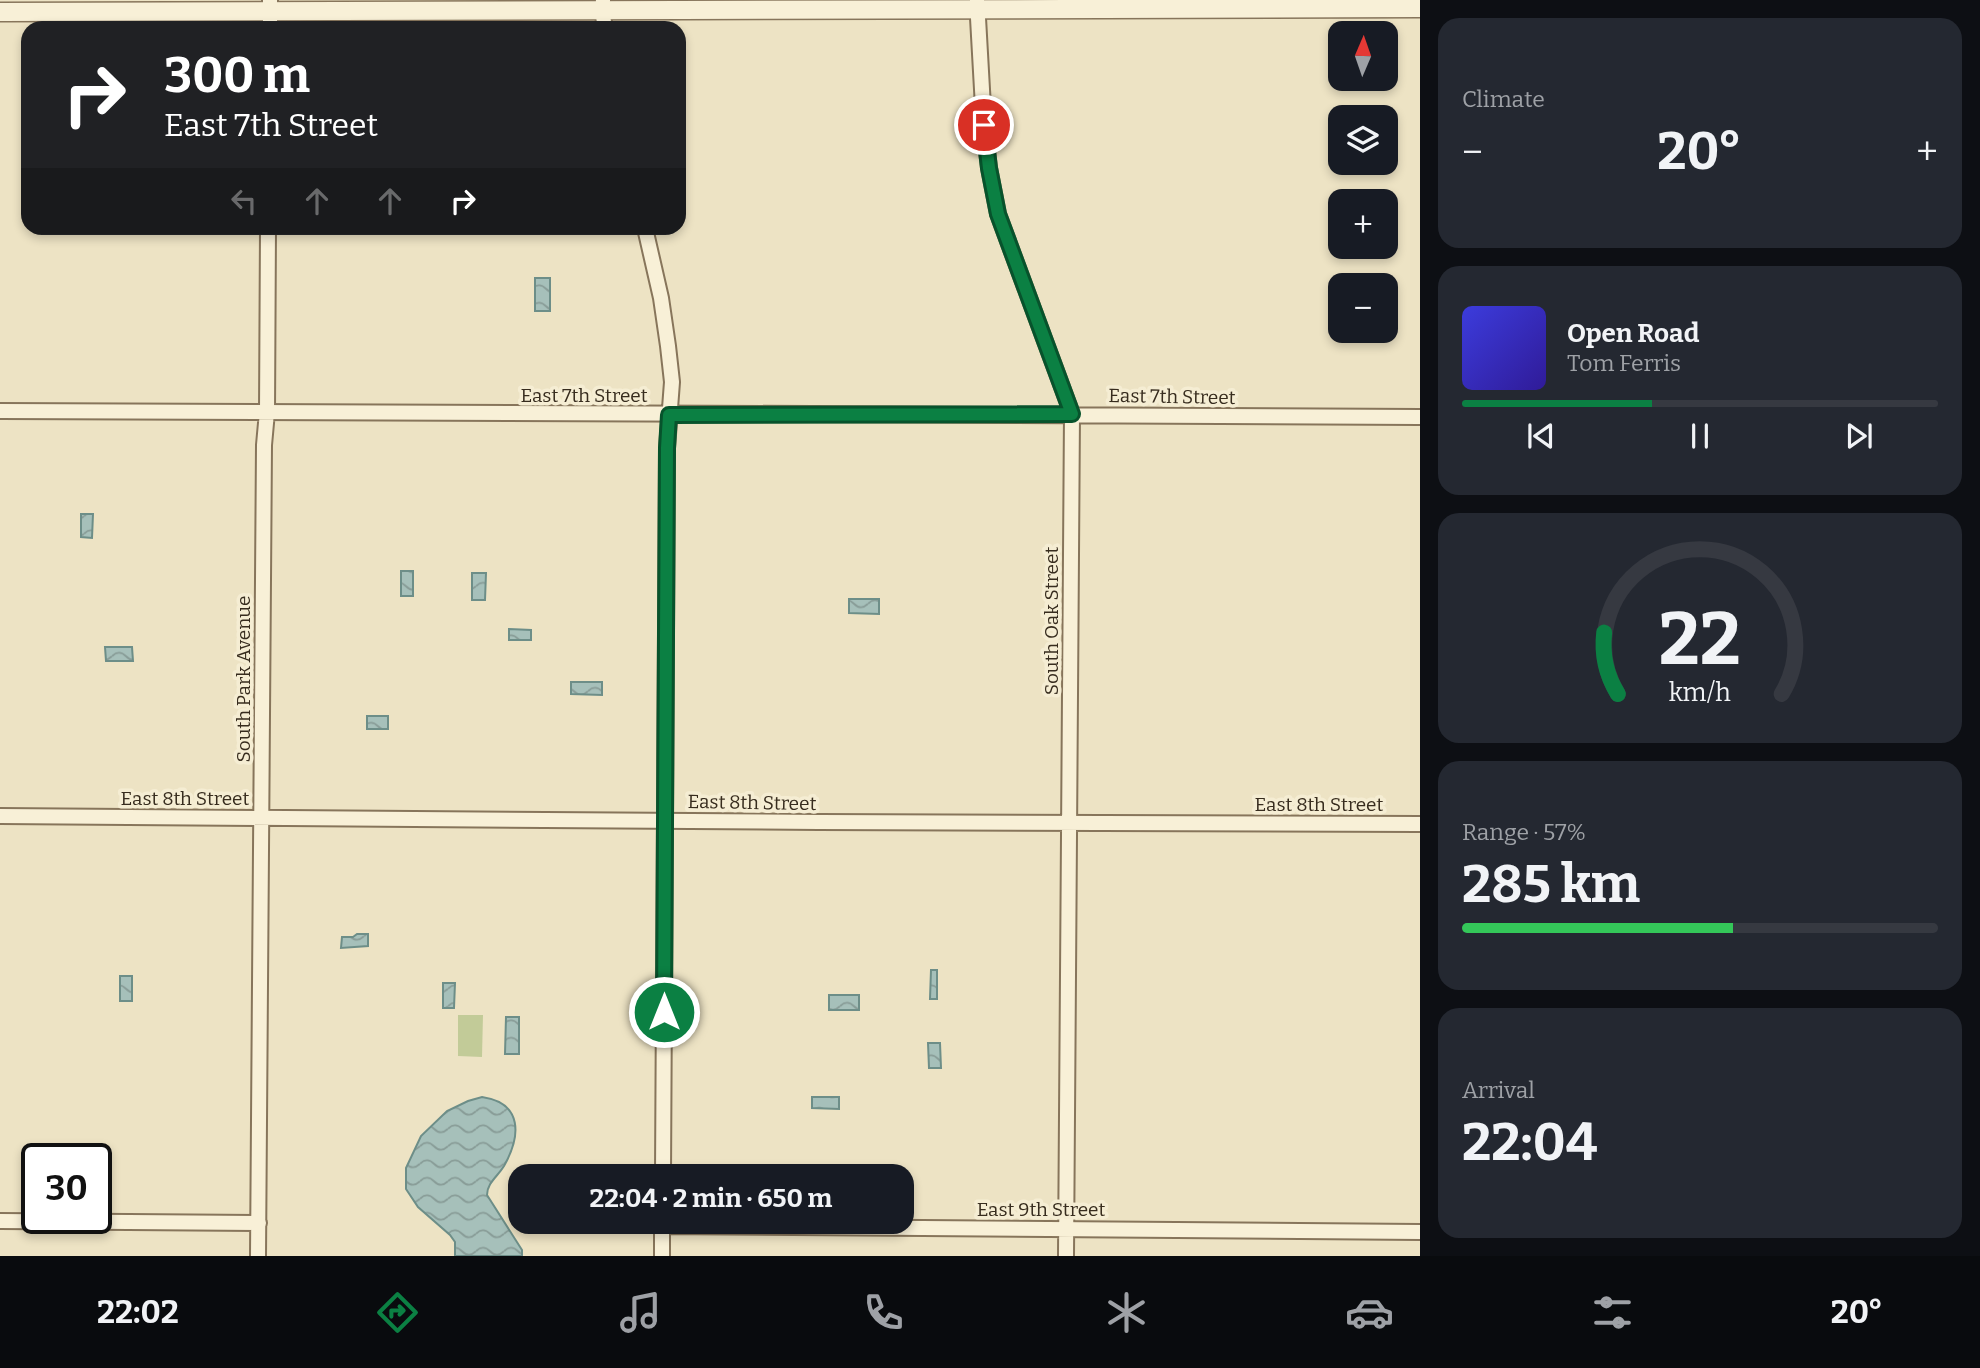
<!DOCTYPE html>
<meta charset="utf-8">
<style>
:root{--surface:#171b24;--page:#242831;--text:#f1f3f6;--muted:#9ea1a6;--line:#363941;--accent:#0b8043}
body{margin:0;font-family:Bitter,serif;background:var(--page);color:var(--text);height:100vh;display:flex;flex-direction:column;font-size:26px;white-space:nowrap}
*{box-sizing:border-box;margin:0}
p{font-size:23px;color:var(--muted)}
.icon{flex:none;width:38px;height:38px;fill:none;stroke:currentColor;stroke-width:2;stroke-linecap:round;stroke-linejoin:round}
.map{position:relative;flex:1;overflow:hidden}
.drawer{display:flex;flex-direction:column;gap:18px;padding:18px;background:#0d0f14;width:560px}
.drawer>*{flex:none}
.top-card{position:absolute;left:21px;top:21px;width:665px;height:214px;border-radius:21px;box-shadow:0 4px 10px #0003;background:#202124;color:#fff;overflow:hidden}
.needle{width:46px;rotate:2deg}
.controls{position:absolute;left:1328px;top:21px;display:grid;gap:14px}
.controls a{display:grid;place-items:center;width:70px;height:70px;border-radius:14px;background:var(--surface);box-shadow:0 4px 10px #0003;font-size:35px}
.speed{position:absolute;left:21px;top:1143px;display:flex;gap:14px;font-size:35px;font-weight:700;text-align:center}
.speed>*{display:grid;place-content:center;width:91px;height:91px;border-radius:50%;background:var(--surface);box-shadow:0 4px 10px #0003;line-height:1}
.speed .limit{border:4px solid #111;border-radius:10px;background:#fff;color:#111}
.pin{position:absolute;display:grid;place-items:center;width:60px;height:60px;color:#fff;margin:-30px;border:4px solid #fff;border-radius:50%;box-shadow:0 2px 7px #0007}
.me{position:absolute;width:77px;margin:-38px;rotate:0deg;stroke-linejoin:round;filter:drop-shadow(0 0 5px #0008)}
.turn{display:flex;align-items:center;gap:24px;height:147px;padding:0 28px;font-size:32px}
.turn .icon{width:91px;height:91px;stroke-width:2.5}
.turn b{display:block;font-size:49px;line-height:60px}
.lanes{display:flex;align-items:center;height:66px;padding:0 28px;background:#0003;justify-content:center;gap:35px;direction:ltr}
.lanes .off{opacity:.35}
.big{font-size:52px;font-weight:700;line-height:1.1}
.drawer .widget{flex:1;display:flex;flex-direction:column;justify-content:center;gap:10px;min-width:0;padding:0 24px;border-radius:21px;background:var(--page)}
.drawer .dial{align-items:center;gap:0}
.dial svg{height:182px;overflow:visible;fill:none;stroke:var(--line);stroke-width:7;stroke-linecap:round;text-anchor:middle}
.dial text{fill:var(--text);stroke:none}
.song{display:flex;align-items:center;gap:21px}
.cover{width:84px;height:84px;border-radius:10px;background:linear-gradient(135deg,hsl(240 70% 55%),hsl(250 70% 35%))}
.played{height:7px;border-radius:4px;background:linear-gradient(90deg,var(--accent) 40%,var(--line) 40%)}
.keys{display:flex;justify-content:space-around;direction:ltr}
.heat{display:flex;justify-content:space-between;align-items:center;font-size:38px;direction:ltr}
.charge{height:10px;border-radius:5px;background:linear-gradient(90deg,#34c759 57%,var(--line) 0)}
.trip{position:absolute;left:508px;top:1164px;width:406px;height:70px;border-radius:21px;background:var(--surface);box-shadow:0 4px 10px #0003;font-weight:700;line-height:70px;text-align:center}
.menu{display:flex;height:112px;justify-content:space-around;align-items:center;background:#090b0e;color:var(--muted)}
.menu .icon{width:49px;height:49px}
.menu .current{color:var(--accent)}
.menu b{font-size:32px;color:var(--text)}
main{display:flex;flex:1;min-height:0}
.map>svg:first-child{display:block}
</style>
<main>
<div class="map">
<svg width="1420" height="1256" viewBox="0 0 1420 1256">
<defs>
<pattern id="water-waves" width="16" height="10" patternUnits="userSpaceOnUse" patternTransform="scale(1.75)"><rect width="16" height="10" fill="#a6c0ba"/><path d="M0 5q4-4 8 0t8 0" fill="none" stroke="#889c97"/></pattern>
</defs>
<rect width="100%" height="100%" fill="#ede3c4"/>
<path fill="#c2cb98" d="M458,1015H483L482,1057L458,1056Z"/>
<path fill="url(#water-waves)" stroke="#6d8e88" stroke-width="2" d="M535,278H550V311H535Z
M81,514H93L92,538L81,537Z
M401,571H413V596H401Z
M472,573H486L485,600H472Z
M849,599H879V614L849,613Z
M509,629L531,630V640H509Z
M105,647H132L133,661H106Z
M571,682H602V695L571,694Z
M367,716H388V729H367Z
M357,934H368V946L341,948L342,937H353Z
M931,970H937V999H930Z
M120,976H132V1001H120Z
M443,983H455L454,1008H443Z
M829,995H859V1010H829Z
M506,1017H519V1054H505Z
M928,1043H940L941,1068H929Z
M482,1097C523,1103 521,1136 504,1166C498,1176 487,1183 487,1195L522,1250V1256H455V1242L450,1235L418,1207L406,1189V1168L421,1136L447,1111L468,1101Z
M812,1097H839V1109L812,1108Z"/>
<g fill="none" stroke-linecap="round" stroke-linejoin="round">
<g stroke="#87755b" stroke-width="18">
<path id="minor" d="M603,0L602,10L605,28
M977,0L984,125L989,168L998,214L1072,414L1066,1256
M270,28V0
M645,228L661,298L668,346L672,382L667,448L663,1176
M0,411C473,414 947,413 1420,417
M0,816L819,822L1420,824
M0,1221L259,1223
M662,1226L1420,1232
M258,1256L264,445L267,412L268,228
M662,1256V1222"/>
</g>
<g stroke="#87755b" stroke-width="21">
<path id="tertiary" d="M0,12L1420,8"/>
</g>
<use href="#minor" stroke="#f8f0d7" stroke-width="14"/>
<use href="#tertiary" stroke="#f8f0d7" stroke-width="18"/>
</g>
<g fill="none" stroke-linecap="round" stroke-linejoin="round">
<g stroke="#07532c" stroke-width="18">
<path id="route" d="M664,1012L667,448L669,415L1072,414L998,214L989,168L984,125"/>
</g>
<use href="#route" stroke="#0b8043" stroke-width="12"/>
</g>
<g text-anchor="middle" stroke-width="7" stroke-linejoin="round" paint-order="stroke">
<g font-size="19" fill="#372c1e" stroke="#f5edd3">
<text x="584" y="402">East 7th Street</text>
<text transform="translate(1172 396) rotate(1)" y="7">East 7th Street</text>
<text transform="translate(1051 621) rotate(-90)" y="7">South Oak Street</text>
<text transform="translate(243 679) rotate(-90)" y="7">South Park Avenue</text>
<text x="185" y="805">East 8th Street</text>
<text transform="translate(752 802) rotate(1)" y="7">East 8th Street</text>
<text x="1319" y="811">East 8th Street</text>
<text x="1041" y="1216">East 9th Street</text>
</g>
</g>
</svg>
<div class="controls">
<a><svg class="needle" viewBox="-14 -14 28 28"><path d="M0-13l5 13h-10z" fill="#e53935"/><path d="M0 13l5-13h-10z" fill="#9ea1a6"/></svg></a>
<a><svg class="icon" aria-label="layers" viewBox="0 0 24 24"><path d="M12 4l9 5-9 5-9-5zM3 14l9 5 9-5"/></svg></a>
<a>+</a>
<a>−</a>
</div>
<div class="speed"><div class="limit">30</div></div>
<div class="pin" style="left:984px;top:125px;background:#d93025"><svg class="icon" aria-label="arrive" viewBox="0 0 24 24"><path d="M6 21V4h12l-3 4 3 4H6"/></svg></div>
<svg class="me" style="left:664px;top:1012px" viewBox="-20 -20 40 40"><circle r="17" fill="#0b8043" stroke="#fff" stroke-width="3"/><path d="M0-11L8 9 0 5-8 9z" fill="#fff"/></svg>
<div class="trip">22:04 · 2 min · 650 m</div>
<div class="top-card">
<div class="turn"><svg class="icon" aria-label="right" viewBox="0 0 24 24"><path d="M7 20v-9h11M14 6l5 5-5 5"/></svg><div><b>300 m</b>East 7th Street</div></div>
<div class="lanes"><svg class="icon off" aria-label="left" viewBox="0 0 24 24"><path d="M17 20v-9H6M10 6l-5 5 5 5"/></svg><svg class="icon off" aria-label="ahead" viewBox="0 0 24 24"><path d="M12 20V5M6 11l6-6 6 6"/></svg><svg class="icon off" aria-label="ahead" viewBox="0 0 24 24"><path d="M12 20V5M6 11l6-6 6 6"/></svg><svg class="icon" aria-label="right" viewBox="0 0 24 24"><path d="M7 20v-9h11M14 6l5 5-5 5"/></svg></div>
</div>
</div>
<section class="drawer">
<div class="widget"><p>Climate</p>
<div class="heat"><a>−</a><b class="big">20°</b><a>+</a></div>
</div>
<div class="widget">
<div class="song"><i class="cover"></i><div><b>Open Road</b><p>Tom Ferris</p></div></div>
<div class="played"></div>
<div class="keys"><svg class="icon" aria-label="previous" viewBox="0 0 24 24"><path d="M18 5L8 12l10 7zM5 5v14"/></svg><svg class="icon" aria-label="pause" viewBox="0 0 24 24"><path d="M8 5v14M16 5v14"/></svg><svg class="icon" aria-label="next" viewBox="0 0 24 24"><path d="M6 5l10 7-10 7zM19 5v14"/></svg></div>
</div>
<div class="widget dial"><svg viewBox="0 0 100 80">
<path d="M14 69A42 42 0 1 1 86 69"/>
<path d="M14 69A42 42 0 0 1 8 42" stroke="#0b8043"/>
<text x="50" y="56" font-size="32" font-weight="700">22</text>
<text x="50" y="72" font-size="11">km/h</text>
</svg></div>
<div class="widget"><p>Range · 57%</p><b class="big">285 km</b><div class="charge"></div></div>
<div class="widget"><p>Arrival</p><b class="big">22:04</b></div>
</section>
</main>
<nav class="menu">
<b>22:02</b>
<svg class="icon current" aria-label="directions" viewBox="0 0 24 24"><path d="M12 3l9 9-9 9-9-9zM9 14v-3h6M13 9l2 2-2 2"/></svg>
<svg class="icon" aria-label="music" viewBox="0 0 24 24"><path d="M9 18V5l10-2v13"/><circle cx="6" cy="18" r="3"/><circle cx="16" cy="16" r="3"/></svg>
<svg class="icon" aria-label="phone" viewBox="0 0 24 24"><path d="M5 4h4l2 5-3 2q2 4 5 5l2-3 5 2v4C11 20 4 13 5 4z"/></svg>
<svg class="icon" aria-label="climate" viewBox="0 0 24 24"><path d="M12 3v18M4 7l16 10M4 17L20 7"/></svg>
<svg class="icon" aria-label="car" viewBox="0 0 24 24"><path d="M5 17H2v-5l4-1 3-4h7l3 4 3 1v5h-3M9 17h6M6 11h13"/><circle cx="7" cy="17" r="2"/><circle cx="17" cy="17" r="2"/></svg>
<svg class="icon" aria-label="filters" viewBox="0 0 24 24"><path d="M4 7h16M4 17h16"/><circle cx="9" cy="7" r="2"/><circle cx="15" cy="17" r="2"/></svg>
<b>20°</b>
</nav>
